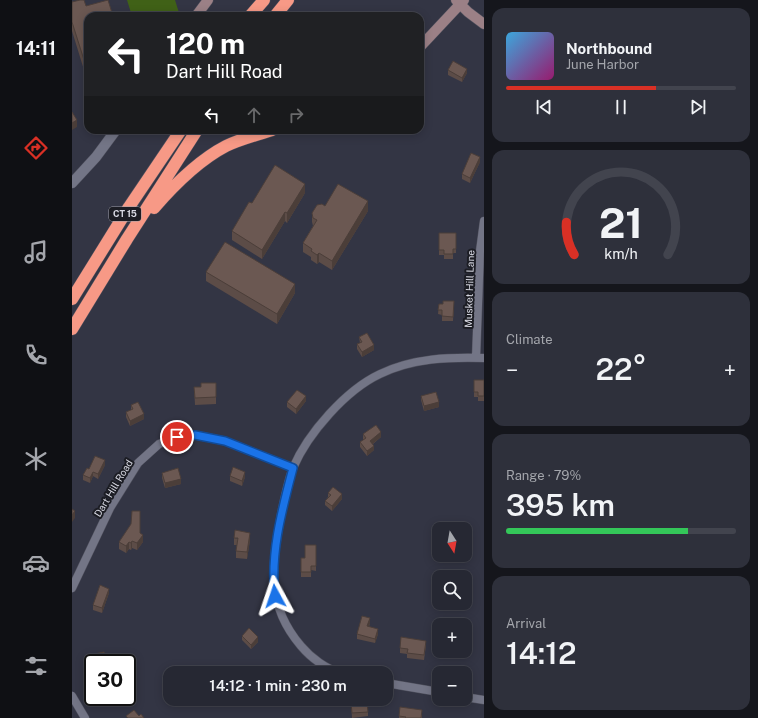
<!DOCTYPE html>
<meta charset="utf-8">
<style>
:root{--surface:#262833;--page:#2e303b;--text:#f1f3f6;--muted:#a4a6ac;--line:#42444e;--accent:#d93025}
body{margin:0;font-family:"Public Sans",sans-serif;background:var(--page);color:var(--text);height:100vh;display:flex;flex-direction:column;font-size:15px;white-space:nowrap}
*{box-sizing:border-box;margin:0}
p{font-size:13px;color:var(--muted)}
.icon{flex:none;width:22px;height:22px;fill:none;stroke:currentColor;stroke-width:2;stroke-linecap:round;stroke-linejoin:round}
.map{position:relative;flex:1;overflow:hidden}
.details{display:flex;flex-direction:column;gap:8px;padding:8px;background:#15161c;width:274px}
.details>*{flex:none}
.top-card{position:absolute;left:12px;top:12px;width:340px;height:122px;border-radius:12px;box-shadow:0 2px 10px #0003,0 0 0 1px var(--line);background:#202124;color:#fff;overflow:hidden}
.needle{width:26px;rotate:169deg}
.controls{position:absolute;left:360px;top:522px;display:grid;gap:8px}
.controls a{display:grid;place-items:center;width:40px;height:40px;border-radius:8px;background:var(--surface);box-shadow:0 2px 10px #0003,0 0 0 1px var(--line);font-size:20px}
.speed{position:absolute;left:12px;top:654px;display:flex;gap:8px;font-size:20px;font-weight:700;text-align:center}
.speed>*{display:grid;place-content:center;width:52px;height:52px;border-radius:50%;background:var(--surface);box-shadow:0 2px 10px #0003,0 0 0 1px var(--line);line-height:1}
.speed .limit{border:2px solid #111;border-radius:6px;background:#fff;color:#111}
.pin{position:absolute;display:grid;place-items:center;width:34px;height:34px;color:#fff;margin:-17px;border:2px solid #fff;border-radius:50%;box-shadow:0 1px 4px #0007}
.me{position:absolute;width:44px;margin:-22px;rotate:355deg;stroke-linejoin:round;filter:drop-shadow(0 0 3px #0008)}
.turn{display:flex;align-items:center;gap:14px;height:84px;padding:0 16px;font-size:18px}
.turn .icon{width:52px;height:52px;stroke-width:2.5}
.turn b{display:block;font-size:28px;line-height:34px}
.lanes{display:flex;align-items:center;height:38px;padding:0 16px;background:#0003;justify-content:center;gap:20px;direction:ltr}
.lanes .off{opacity:.35}
.big{font-size:30px;font-weight:600;line-height:1.1}
.details .card{flex:1;display:flex;flex-direction:column;justify-content:center;gap:6px;min-width:0;padding:0 14px;border-radius:12px;background:var(--page)}
.details .dial{align-items:center;gap:0}
.dial svg{height:104px;overflow:visible;fill:none;stroke:var(--line);stroke-width:7;stroke-linecap:round;text-anchor:middle}
.dial text{fill:var(--text);stroke:none}
.song{display:flex;align-items:center;gap:12px}
.cover{width:48px;height:48px;border-radius:6px;background:linear-gradient(135deg,hsl(200 70% 55%),hsl(320 70% 35%))}
.played{height:4px;border-radius:2px;background:linear-gradient(90deg,var(--accent) 65%,var(--line) 65%)}
.keys{display:flex;justify-content:space-around;direction:ltr}
.heat{display:flex;justify-content:space-between;align-items:center;font-size:22px;direction:ltr}
.charge{height:6px;border-radius:3px;background:linear-gradient(90deg,#34c759 79%,var(--line) 0)}
.trip{position:absolute;left:91px;top:666px;width:230px;height:40px;border-radius:12px;background:var(--surface);box-shadow:0 2px 10px #0003,0 0 0 1px var(--line);font-weight:600;line-height:40px;text-align:center}
main{display:flex;flex:1;min-height:0}
.tabs{display:flex;flex-direction:column;width:72px;justify-content:space-around;align-items:center;background:#0f1014;color:var(--muted)}
.tabs .icon{width:28px;height:28px}
.tabs .on{color:var(--accent)}
.tabs b{font-size:18px;color:var(--text)}
.map>svg:first-child{display:block}
</style>
<main>
<nav class="tabs">
<b>14:11</b>
<svg class="icon on" aria-label="directions" viewBox="0 0 24 24"><path d="M12 3l9 9-9 9-9-9zM9 14v-3h6M13 9l2 2-2 2"/></svg>
<svg class="icon" aria-label="music" viewBox="0 0 24 24"><path d="M9 18V5l10-2v13"/><circle cx="6" cy="18" r="3"/><circle cx="16" cy="16" r="3"/></svg>
<svg class="icon" aria-label="phone" viewBox="0 0 24 24"><path d="M5 4h4l2 5-3 2q2 4 5 5l2-3 5 2v4C11 20 4 13 5 4z"/></svg>
<svg class="icon" aria-label="climate" viewBox="0 0 24 24"><path d="M12 3v18M4 7l16 10M4 17L20 7"/></svg>
<svg class="icon" aria-label="car" viewBox="0 0 24 24"><path d="M5 17H2v-5l4-1 3-4h7l3 4 3 1v5h-3M9 17h6M6 11h13"/><circle cx="7" cy="17" r="2"/><circle cx="17" cy="17" r="2"/></svg>
<svg class="icon" aria-label="filters" viewBox="0 0 24 24"><path d="M4 7h16M4 17h16"/><circle cx="9" cy="7" r="2"/><circle cx="15" cy="17" r="2"/></svg>
</nav>
<div class="map">
<svg width="412" height="718" viewBox="0 0 412 718">
<rect width="100%" height="100%" fill="#333544"/>
<path fill="#406117" d="M55,0H103L108,16H60Z"/>
<g fill="none" stroke-linecap="round" stroke-linejoin="round">
<g stroke="#50515e" stroke-width="9">
<path id="minor" d="M404,358L408,251L412,221
M0,588L38,508L66,463L87,444L105,437L123,435L153,441L221,468
M269,673C254,669 239,658 229,646C193,604 200,565 209,515C212,501 216,480 221,468C236,433 274,390 308,374C341,358 377,357 412,358
M314,683L367,692
M0,696L13,718
M393,697L412,700"/>
</g>
<g stroke="#50515e" stroke-width="11">
<path id="tertiary" d="M0,183L24,157L44,130"/>
</g>
<g stroke="#50515e" stroke-width="11">
<path id="secondary" d="M384,0L396,12L412,24
M124,16L136,0
M348,47L392,0"/>
</g>
<g stroke="#50515e" stroke-width="13">
<path id="motorway" d="M178,16L192,0
M203,16L216,0
M82,208C102,185 127,160 154,146C168,139 185,135 200,130
M0,299L57,207L109,130
M0,329L55,239L125,130"/>
</g>
<use href="#minor" stroke="#737586" stroke-width="8"/>
<use href="#tertiary" stroke="#737586" stroke-width="10"/>
<use href="#secondary" stroke="#9b8086" stroke-width="10"/>
<use href="#motorway" stroke="#f79986" stroke-width="12"/>
</g>
<path fill="#5c4c47" d="M0,2L14,6L12,70L0,31Z
M376,70L395,73L390,82L376,75Z
M408,162L398,183L390,179V174Z
M233,193L215,223L213,221L190,259L160,240V231L180,203Z
M253,206L296,211L260,270L247,262L245,264L239,260V257L231,252V243L241,226L240,222V213Z
M367,233H384V253H381V259H372V255H367Z
M134,272L223,293L205,324L134,281Z
M382,301L381,321H370V315L366,314L367,304H371Z
M287,337L302,350L290,357L285,349V344L288,343Z
M402,380H412V401H406V397H402Z
M122,387L144,397V404L123,405Z
M349,396L367,407L352,411L349,400Z
M234,401L224,414L215,407V402Z
M59,405L72,419L58,426L54,417V412L59,410Z
M291,434L309,437L301,444L302,450L295,456L288,447V442L292,440L291,439Z
M33,465L26,479L21,476L18,483L11,480V475L17,469Z
M90,473L109,484L93,488L90,478Z
M158,476L173,477L170,486L158,481Z
M256,493L270,499L260,511L253,505V501L256,497Z
M68,533L71,542L65,550L60,548L59,550L57,549L54,553L47,549V542Z
M162,538L178,540L175,559L164,558V551L165,545H162Z
M244,545V571L239,570V577H229V558H233Z
M37,593L30,613L21,610V605Z
M298,623L297,627L306,634L303,643L285,639V634Z
M170,636L186,642L179,649L170,640Z
M354,645L352,660L335,658V654L328,653V648Z
M17,655L34,663H21V674L17,660Z
M279,703L296,712V716L280,718Z
M350,715V718H327V716Z"/>
<path fill="#4b3e39" d="M16,59V68L12,70V60Z
M395,69V73L390,82V78Z
M5,120V127L0,130V123Z
M408,157V162L398,183V178Z
M233,184V193L215,223V213Z
M296,201V211L260,270V261Z
M213,212V221L190,259V250Z
M247,253V262L245,264V255Z
M223,284V293L205,324V314Z
M302,345V350L290,357V352Z
M234,396V401L224,414V409Z
M367,402V407L352,411V406Z
M72,414V419L58,426V421Z
M309,432V437L298,446V441Z
M302,446V450L295,456V451Z
M33,460V465L26,479V474Z
M21,472V476L18,483V478Z
M173,472V477L170,486V481Z
M109,479V484L93,488V483Z
M270,494V499L260,511V506Z
M3,511V518L0,522V515Z
M178,533V540L175,559V552Z
M71,535V542L65,550V543Z
M60,541V548L59,550V543Z
M57,542V549L54,553V546Z
M37,589V593L30,613V608Z
M298,618V623L295,631V626Z
M306,629V634L303,643V639Z
M186,637V642L179,649V645Z
M34,659V663H29V660Z"/>
<path fill="#6b5852" stroke="#4b3e39" d="M8,0H12L14,6L36,0L41,16H16V59L12,60L0,22V2Z
M381,61L395,69L390,78L376,70Z
M0,112L5,120L0,123Z
M399,153L408,157L398,178L390,174Z
M203,165L233,184L215,213L213,212L190,250L160,231L177,202L180,203Z
M266,184L296,201L260,261L247,253L245,255L239,251L240,249L231,243L245,220L241,218L240,213L245,205L250,204L253,206Z
M367,233H384V249H381V254H372V250H367Z
M153,242L223,284L205,314L134,272Z
M371,301H382L381,317L370,316V310H366L367,304H371Z
M295,333L302,345L290,352L285,344L290,342L287,337Z
M402,380H412V396H406V392H402Z
M129,383H144V397L123,398L122,387H129Z
M225,390L234,396L224,409L215,402Z
M364,392L367,402L352,406L349,396Z
M66,402L72,414L58,421L54,412L61,409L59,405Z
M304,425L309,432L298,441L302,446L295,451L288,442L294,438L291,434Z
M23,456L33,460L26,474L21,472L18,478L11,475L15,468L17,469Z
M161,467L173,472L170,481L158,476Z
M106,468L109,479L93,483L90,473Z
M261,487L270,494L260,506L253,501L259,495L256,493Z
M0,509L3,511L0,515Z
M60,511H68V533L71,535L65,543L60,541L59,543L57,542L54,546L47,542L59,524Z
M163,530L178,533L175,552L164,551L166,538H162Z
M233,545H244V566H239V572H229V558H233Z
M28,585L37,589L30,608L21,605Z
M290,616L298,618L295,626L306,629L303,639L285,634Z
M177,628L186,637L179,645L170,636Z
M329,637L354,641L352,655L335,653L336,649L328,648Z
M32,652L34,659L29,660L30,663H21V669L17,655Z
M295,701L296,712L280,713L279,703Z
M328,707L350,710L349,718H333L334,717L327,716Z
M62,710L67,716L69,714L72,718H56L54,716Z"/>
<g fill="none" stroke-linecap="round" stroke-linejoin="round">
<g stroke="#114b97" stroke-width="10">
<path id="route" d="M105,437L123,435L153,441L221,468C210,510 198,553 203,596"/>
</g>
<use href="#route" stroke="#1a73e8" stroke-width="7"/>
</g>
<g text-anchor="middle" stroke-width="4" stroke-linejoin="round" paint-order="stroke">
<rect fill="#1c1d24" stroke="#a0a1aa" stroke-width="1" x="37" y="207" width="32" height="14" rx="3"/>
<g font-size="9" font-weight="bold" fill="#d9dae4">
<text x="53" y="217">CT 15</text>
</g>
<g font-size="10" fill="#d9dae4" stroke="#1c1d24">
<text transform="translate(397 289) rotate(-88)" y="4">Musket Hill Lane</text>
<text transform="translate(41 488) rotate(-59)" y="4">Dart Hill Road</text>
</g>
</g>
</svg>
<div class="controls">
<a><svg class="needle" viewBox="-14 -14 28 28"><path d="M0-13l5 13h-10z" fill="#e53935"/><path d="M0 13l5-13h-10z" fill="#a4a6ac"/></svg></a>
<a><svg class="icon" aria-label="search" viewBox="0 0 24 24"><circle cx="10" cy="10" r="6"/><path d="M15 15l6 6"/></svg></a>
<a>+</a>
<a>−</a>
</div>
<div class="speed"><div class="limit">30</div></div>
<div class="pin" style="left:105px;top:437px;background:#d93025"><svg class="icon" aria-label="arrive" viewBox="0 0 24 24"><path d="M6 21V4h12l-3 4 3 4H6"/></svg></div>
<svg class="me" style="left:203px;top:596px" viewBox="-20 -20 40 40"><path d="M0-17L14 15 0 8-14 15z" fill="#1a73e8" stroke="#fff" stroke-width="4"/></svg>
<div class="trip">14:12 · 1 min · 230 m</div>
<div class="top-card">
<div class="turn"><svg class="icon" aria-label="left" viewBox="0 0 24 24"><path d="M17 20v-9H6M10 6l-5 5 5 5"/></svg><div><b>120 m</b>Dart Hill Road</div></div>
<div class="lanes"><svg class="icon" aria-label="left" viewBox="0 0 24 24"><path d="M17 20v-9H6M10 6l-5 5 5 5"/></svg><svg class="icon off" aria-label="ahead" viewBox="0 0 24 24"><path d="M12 20V5M6 11l6-6 6 6"/></svg><svg class="icon off" aria-label="right" viewBox="0 0 24 24"><path d="M7 20v-9h11M14 6l5 5-5 5"/></svg></div>
</div>
</div>
<section class="details">
<div class="card">
<div class="song"><i class="cover"></i><div><b>Northbound</b><p>June Harbor</p></div></div>
<div class="played"></div>
<div class="keys"><svg class="icon" aria-label="previous" viewBox="0 0 24 24"><path d="M18 5L8 12l10 7zM5 5v14"/></svg><svg class="icon" aria-label="pause" viewBox="0 0 24 24"><path d="M8 5v14M16 5v14"/></svg><svg class="icon" aria-label="next" viewBox="0 0 24 24"><path d="M6 5l10 7-10 7zM19 5v14"/></svg></div>
</div>
<div class="card dial"><svg viewBox="0 0 100 80">
<path d="M14 69A42 42 0 1 1 86 69"/>
<path d="M14 69A42 42 0 0 1 8 44" stroke="#d93025"/>
<text x="50" y="56" font-size="32" font-weight="700">21</text>
<text x="50" y="72" font-size="11">km/h</text>
</svg></div>
<div class="card"><p>Climate</p>
<div class="heat"><a>−</a><b class="big">22°</b><a>+</a></div>
</div>
<div class="card"><p>Range · 79%</p><b class="big">395 km</b><div class="charge"></div></div>
<div class="card"><p>Arrival</p><b class="big">14:12</b></div>
</section>
</main>
